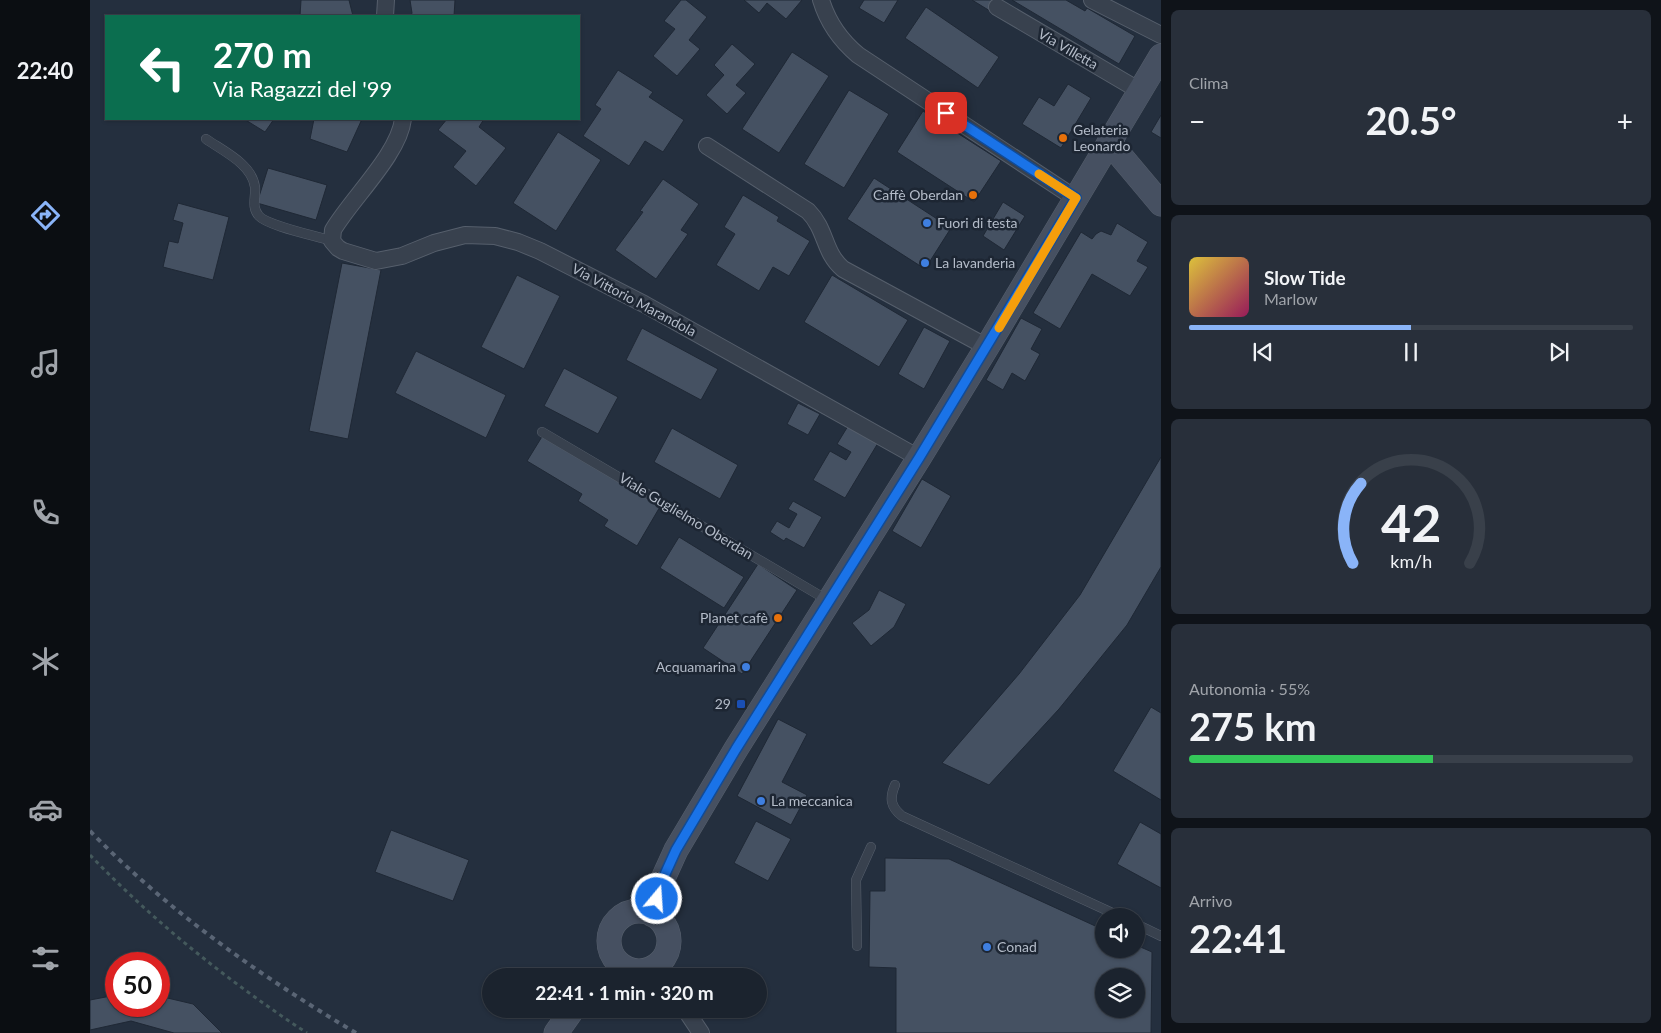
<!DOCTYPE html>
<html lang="it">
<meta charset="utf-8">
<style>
:root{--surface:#1b232e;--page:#282f3a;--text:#f1f3f6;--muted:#a0a4aa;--line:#39404a;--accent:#8ab4f8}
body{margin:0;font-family:Lato,sans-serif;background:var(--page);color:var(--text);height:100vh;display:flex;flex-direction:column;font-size:19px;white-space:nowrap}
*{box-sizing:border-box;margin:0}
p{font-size:16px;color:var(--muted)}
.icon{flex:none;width:28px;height:28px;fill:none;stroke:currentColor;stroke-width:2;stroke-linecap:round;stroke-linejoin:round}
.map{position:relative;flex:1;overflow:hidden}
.side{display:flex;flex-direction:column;gap:10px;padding:10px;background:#0f1319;width:500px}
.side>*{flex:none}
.guide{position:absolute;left:15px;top:15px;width:475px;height:105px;border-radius:0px;box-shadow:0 1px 4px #0004,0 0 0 1px var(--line);background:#0b6e4f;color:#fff;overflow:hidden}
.buttons{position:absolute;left:1005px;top:908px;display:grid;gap:10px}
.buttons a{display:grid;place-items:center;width:50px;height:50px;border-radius:50%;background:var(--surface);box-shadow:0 1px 4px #0004,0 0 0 1px var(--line);font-size:25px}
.speed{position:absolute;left:15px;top:952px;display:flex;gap:10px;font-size:25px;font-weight:700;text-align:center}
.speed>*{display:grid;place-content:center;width:65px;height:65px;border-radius:50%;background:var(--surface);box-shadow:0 1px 4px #0004,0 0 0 1px var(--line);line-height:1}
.speed .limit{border:8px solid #d22;background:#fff;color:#111}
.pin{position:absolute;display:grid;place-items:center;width:42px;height:42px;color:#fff;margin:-21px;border-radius:10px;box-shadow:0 2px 8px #0006}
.me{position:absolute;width:55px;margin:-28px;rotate:18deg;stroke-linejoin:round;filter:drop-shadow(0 0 4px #0008)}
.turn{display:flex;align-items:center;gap:18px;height:105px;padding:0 25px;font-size:22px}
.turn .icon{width:65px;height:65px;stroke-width:2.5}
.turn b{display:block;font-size:35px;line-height:42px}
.big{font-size:38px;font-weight:700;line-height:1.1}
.side .tile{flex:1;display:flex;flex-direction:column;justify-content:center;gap:8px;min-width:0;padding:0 18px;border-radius:8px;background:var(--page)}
.side .dial{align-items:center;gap:0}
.dial svg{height:130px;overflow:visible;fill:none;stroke:var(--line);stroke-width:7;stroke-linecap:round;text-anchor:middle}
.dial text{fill:var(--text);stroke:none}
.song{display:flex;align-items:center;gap:15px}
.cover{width:60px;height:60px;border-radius:8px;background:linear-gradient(135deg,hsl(50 70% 55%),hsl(330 70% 35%))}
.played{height:5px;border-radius:2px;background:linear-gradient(90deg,var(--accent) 50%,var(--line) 50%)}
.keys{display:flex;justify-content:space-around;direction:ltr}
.heat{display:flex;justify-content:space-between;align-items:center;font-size:28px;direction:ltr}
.charge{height:8px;border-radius:4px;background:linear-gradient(90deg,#34c759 55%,var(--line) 0)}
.trip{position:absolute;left:392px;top:968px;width:285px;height:50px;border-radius:25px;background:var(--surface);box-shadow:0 1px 4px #0004,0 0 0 1px var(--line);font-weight:700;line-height:50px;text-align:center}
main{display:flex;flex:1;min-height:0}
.tab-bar{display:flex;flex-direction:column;width:90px;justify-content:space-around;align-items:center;background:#0b0e12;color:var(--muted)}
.tab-bar .icon{width:35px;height:35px}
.tab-bar .active{color:var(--accent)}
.tab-bar b{font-size:22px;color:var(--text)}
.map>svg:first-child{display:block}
</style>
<main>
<nav class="tab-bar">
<b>22:40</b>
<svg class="icon active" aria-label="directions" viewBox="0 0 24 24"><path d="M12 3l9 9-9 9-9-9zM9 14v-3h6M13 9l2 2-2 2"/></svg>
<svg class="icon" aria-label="music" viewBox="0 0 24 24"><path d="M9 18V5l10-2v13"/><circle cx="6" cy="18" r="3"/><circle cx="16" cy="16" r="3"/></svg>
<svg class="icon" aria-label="phone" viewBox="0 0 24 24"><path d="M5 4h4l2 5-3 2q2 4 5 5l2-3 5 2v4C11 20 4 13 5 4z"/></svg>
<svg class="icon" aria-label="climate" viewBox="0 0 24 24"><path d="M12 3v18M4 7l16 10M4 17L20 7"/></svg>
<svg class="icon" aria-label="car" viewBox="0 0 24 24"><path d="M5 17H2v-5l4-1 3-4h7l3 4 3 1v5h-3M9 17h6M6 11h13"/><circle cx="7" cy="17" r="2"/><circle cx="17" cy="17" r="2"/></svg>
<svg class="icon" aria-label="filters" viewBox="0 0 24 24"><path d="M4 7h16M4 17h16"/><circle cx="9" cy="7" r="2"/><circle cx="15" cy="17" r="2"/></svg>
</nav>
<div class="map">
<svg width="1071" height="1033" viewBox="0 0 1071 1033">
<rect width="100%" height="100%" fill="#242f3e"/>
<path fill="#455162" stroke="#1f2835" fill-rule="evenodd" d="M211,0H259L263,16H210Z
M320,0H365L364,16H321L322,13Z
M591,0H596L617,17L599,40L610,49L587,76L563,56L585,29L574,21Z
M654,0H712L696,19L677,3L669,13Z
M774,0H808L794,23L769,8Z
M882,0H906L900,11Z
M922,0H976L995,11L997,8L1045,36L1029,64Z
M836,7L909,57L888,88L815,38Z
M642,44L665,64L646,85L656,93L637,114L616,95L634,75L624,65Z
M702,52L739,76L689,153L652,129Z
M528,70L563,92L559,97L594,120L573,152L555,141L539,166L493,136L511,109L505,105Z
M978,84L1001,98L971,148L932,124L949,97L964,106Z
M759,90L799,114L754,188L714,164Z
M833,111L911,161L884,202L807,152Z
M1071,115V138L1061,132Z
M154,119H184L175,132Z
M224,119H272L257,152L220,139Z
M357,119H394L389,127L416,148L386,186L363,167L376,151L348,130Z
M468,132L511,160L466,231L423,203Z
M178,168L237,185L226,220L167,203Z
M784,178L861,228L835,269L757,219Z
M573,179L609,204L591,230L598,234L566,279L525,250L553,212L550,211Z
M653,195L689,217L687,221L720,241L699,276L683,267L669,291L626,265L645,234L634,227Z
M913,202L935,216L914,250L893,236Z
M88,203L139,217L123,280L73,267L79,241L88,243L93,223L83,220Z
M1027,223L1058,242L1047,261L1058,267L1040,296L1002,274L970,329L943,313L991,232L1002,239L1006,234L1011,231L1021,235Z
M252,263L291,270L258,439L219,431Z
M427,275L470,296L434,369L391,347Z
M742,275L818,320L789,367L714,322Z
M931,318L952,329L941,349L950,354L935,381L922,373L913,390L896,380Z
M834,327L860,341L834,389L808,374Z
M552,328L628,369L611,400L536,360Z
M326,351L416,395L396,438L305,393Z
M474,368L528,397L508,434L454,406Z
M708,403L730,414L718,435L697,424Z
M758,426L788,443L755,498L723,480L740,451L756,460L761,452L747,444Z
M582,428L648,465L630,499L564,462Z
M453,435L571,505L547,546L514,526L518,520L488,501L492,494L437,461Z
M1071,457V567L1037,625L969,709L899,785L852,763L929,674L990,595Z
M832,479L861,496L831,548L802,531Z
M703,501L732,517L714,548L696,538L694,541L680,532L687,521L699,528L707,514L698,509Z
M589,537L654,577L634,608L570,568Z
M668,564L707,590L652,674L613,648Z
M789,590L816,604L804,627L781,646L762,623L779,610Z
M1061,707L1071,713V800L1023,771Z
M688,719L717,734L692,782L717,795L701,825L647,796Z
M666,821L701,839L678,881L644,863Z
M1050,822L1071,834V888L1027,864Z
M301,830L379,860L363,901L285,872Z
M795,858L859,859L1014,930V949H1046V945L1062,952L1061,1033H806V968L779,967L780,891H795ZM1014,976H1046V1009H1014Z
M26,995V1006H69V996L103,1004L132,1033H84L41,1021L0,1030V1000Z"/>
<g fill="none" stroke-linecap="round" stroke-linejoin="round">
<g stroke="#565f6c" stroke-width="10">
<path id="service" d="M116,139C133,151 162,164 165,187C166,197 161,207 169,216C178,226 227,236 242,241
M452,432L739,601
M805,785C799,799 801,807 812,816L1029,916
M1046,924L1071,936
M767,946L766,880L781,847"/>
</g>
<g stroke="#565f6c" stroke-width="18">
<path id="minor" d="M731,0C738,23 750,40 768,55L985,198
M1002,0L1071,35
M907,7L1050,91
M295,16L296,0
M313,119C309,154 262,198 243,230L242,241L248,248L253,251L286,261L312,256L344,243L375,235L405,236L428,242L450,251L554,304L829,458
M617,146L718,211C737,230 733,252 753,269L897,347
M566,966L573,976
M595,1009L611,1033"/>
</g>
<g stroke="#565f6c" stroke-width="25">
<path id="secondary" d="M1019,142L1071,204
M519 941a30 30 0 1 1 60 0a30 30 0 1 1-60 0Z
M563,915L571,883L586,850L646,749L829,458L897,347L1071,56
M466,1033L483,1009"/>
</g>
<path stroke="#44595c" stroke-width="3" stroke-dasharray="4 4" stroke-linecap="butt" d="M0,855C65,923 138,981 217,1033"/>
<use href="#service" stroke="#38414e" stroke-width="9"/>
<use href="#minor" stroke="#38414e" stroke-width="16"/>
<use href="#secondary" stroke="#465061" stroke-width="24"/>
<path stroke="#5a6575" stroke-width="4" stroke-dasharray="5 5" stroke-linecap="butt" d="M0,831C78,911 170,976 266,1033"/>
</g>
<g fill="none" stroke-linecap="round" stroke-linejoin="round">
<g stroke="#114b97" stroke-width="12">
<path id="route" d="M567,899L571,883L586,850L646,749L829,458L986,198L856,113"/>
</g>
<use href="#route" stroke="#1a73e8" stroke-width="9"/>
<path stroke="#f59e0b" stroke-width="9" d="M909,328L986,198L949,174"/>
</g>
<g fill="#e8710a" stroke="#1d2633" stroke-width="2">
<circle cx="973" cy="138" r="5"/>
<circle cx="883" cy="195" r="5"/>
<circle cx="688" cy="618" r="5"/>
</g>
<g fill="#3f7fe0" stroke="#1d2633" stroke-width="2">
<circle cx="837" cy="223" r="5"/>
<circle cx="835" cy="263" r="5"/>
<circle cx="656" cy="667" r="5"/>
<circle cx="671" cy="801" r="5"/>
<circle cx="897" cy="947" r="5"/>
</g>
<rect fill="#1a4fb4" stroke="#1d2633" stroke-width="2" x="646" y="699" width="10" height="10" rx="2.5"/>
<g text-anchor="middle" stroke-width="5" stroke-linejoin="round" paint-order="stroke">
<g font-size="14" fill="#b4bcc9" stroke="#1d2633">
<text transform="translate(978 49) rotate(30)" y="5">Via Villetta</text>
<text transform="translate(544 300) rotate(28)" y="5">Via Vittorio Marandola</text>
<text transform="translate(596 516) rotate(31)" y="5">Viale Guglielmo Oberdan</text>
</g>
<g font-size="14" fill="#b4bcc9" stroke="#1d2633" text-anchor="start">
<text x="983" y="135">Gelateria<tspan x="983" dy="16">Leonardo</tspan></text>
<text x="873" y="200" text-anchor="end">Caffè Oberdan</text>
<text x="847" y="228">Fuori di testa</text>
<text x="845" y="268">La lavanderia</text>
<text x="678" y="623" text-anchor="end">Planet cafè</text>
<text x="646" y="672" text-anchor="end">Acquamarina</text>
<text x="641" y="709" text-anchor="end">29</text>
<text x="681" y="806">La meccanica</text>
<text x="907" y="952">Conad</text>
</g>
</g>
</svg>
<div class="buttons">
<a><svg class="icon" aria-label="sound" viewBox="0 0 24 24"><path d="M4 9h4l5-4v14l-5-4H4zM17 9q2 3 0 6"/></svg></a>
<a><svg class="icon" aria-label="layers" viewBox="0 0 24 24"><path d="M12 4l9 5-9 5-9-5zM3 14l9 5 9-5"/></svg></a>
</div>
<div class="speed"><div class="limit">50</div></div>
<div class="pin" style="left:856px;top:113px;background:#d93025"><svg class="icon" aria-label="arrive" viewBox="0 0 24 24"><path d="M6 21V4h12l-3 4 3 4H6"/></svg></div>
<svg class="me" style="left:567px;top:899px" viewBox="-20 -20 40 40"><circle r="17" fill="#1a73e8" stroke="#fff" stroke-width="3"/><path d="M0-11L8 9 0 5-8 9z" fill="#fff"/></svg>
<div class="trip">22:41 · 1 min · 320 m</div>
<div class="guide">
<div class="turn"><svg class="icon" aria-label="left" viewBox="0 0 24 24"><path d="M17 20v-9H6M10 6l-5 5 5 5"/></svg><div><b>270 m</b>Via Ragazzi del '99</div></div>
</div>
</div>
<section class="side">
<div class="tile"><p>Clima</p>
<div class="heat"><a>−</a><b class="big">20.5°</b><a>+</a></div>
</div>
<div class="tile">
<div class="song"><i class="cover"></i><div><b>Slow Tide</b><p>Marlow</p></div></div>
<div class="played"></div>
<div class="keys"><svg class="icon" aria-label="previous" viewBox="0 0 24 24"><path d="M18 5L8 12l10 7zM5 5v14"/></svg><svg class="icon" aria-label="pause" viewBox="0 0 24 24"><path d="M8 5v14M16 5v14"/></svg><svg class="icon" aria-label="next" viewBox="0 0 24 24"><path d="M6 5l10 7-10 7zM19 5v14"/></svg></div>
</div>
<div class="tile dial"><svg viewBox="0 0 100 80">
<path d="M14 69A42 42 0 1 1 86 69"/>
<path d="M14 69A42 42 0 0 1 19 20" stroke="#8ab4f8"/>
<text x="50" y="56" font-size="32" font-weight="700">42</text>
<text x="50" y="72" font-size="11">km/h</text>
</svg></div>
<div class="tile"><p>Autonomia · 55%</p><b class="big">275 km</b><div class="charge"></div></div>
<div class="tile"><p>Arrivo</p><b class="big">22:41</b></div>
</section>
</main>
